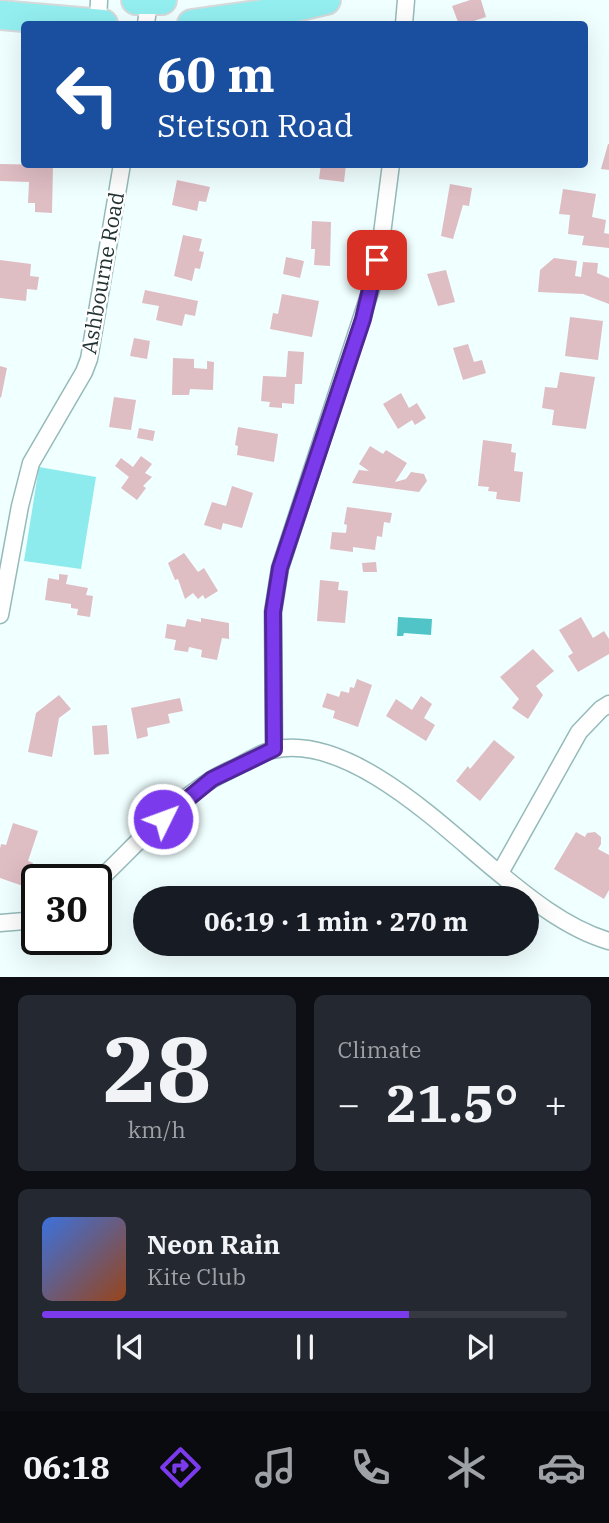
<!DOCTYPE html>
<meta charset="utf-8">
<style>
:root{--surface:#171b24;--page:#242831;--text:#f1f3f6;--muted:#9ea1a6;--line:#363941;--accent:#7c3aed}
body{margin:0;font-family:"IBM Plex Serif",serif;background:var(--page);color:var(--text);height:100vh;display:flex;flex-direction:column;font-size:26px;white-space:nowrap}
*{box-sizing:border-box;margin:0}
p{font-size:23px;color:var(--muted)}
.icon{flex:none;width:38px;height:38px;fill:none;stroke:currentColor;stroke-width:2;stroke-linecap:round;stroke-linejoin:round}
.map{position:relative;height:977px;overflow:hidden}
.sheet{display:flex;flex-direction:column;gap:18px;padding:18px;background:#0d0f14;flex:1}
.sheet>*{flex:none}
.guide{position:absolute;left:21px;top:21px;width:567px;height:147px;border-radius:7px;box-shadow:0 7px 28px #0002;background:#1a4fa0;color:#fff;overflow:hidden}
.speed{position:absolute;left:21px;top:864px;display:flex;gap:14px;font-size:35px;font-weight:700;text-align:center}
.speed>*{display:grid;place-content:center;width:91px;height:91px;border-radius:50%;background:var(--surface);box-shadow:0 7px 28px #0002;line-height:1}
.speed .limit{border:4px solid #111;border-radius:10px;background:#fff;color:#111}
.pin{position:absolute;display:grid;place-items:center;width:60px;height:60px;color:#fff;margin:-30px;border-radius:14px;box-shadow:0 4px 10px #0006}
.me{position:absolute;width:77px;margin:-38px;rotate:48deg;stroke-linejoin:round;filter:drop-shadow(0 0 5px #0008)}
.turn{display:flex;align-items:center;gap:24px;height:147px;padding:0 21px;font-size:32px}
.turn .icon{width:91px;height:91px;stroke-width:2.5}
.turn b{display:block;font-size:49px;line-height:60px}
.big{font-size:52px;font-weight:800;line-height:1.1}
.sheet .widget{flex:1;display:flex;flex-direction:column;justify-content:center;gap:10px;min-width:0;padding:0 24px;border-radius:10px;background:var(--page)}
.sheet .dial{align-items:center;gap:0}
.dial b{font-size:91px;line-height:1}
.song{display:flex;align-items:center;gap:21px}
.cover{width:84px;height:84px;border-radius:10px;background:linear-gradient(135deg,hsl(220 70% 55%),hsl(20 70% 35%))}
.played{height:7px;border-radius:4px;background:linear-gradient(90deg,var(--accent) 70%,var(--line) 70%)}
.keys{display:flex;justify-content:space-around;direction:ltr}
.heat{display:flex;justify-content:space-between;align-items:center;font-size:38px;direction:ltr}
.sheet .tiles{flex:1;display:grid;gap:18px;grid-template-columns:1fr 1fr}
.widget:last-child{grid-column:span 2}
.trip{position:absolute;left:133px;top:886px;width:406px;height:70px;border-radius:35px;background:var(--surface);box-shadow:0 7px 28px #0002;font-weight:800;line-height:70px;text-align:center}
.menu{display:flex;height:112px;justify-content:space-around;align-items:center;background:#090b0e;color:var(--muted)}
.menu .icon{width:49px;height:49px}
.menu .on{color:var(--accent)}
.menu b{font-size:32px;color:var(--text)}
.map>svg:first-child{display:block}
</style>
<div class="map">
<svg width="609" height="977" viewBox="0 0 609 977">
<rect width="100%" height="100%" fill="#f0ffff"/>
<path fill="#8debed" d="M39,467L96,477L81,569L24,561Z"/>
<path fill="#50c4c7" d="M398,617L432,619L431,635L404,633L403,636H397Z"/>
<path fill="#debdc3" d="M470,0H481L486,17L471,22V24H450L458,22L452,6Z
M608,144H609V170L601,169Z
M0,164L53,165L52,213L35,212V203H28L29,182L0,181Z
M321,164H346L344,182L319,179Z
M177,180L210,187L206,202L199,201L197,211L172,205Z
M450,184L472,188L469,206L463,205L453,239L441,236Z
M563,189L596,194L592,217L606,220L604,233L609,234V248L582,245L584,236L568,234L570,215L559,214Z
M312,221L331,222L330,266L314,265L315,249H311Z
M183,235L202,239L199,251L204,252L200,269L195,268L192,281L174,276Z
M286,257L304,261L300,278L283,274Z
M554,258L577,261L575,276L581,277L583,262L598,263L597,273L609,278V304L583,294L538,292L540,270Z
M0,260L31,264L30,276L39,277L37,290L27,289L26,301L0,298Z
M446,270L455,302L438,306L427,274Z
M145,290L198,301L195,316L185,314L182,326L156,320L159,306L142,303Z
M282,294L319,301L312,337L270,329L273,313L278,314Z
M570,317L603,321L598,360L565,356Z
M134,338L150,341L147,359L130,356Z
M468,344L474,362L482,360L486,373L463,380L453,348Z
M288,351L304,352L302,384H295L294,404L282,403V408L269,407L270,402L261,401L263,376L286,377Z
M173,358L194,359V368L207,369V361L214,362L213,390L190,389L189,395H172Z
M0,366L7,368L1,398L0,397Z
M560,372L595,377L586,429L552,425L554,410L542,408L545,387L557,388Z
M401,393L409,408L417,403L426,418L415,425L412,420L398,429L383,404Z
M114,397L136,400L131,430L109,427Z
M238,427L278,434L274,462L237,455L238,446L235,445Z
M139,428L155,431L153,441L137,438Z
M483,440L512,444L511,452L516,453L514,471L523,472L520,502L496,499L497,492L488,491L489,487L478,486Z
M370,446L383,454L386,450L407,463L395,482L406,479L411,472L424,474L427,481L419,492L352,483L359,470L369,471L359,464Z
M141,456L152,464L145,473L152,477L143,486L146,488L137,500L121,488L129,477L115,466L121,458L133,467Z
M232,486L253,493L242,528L223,523L221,530L204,525L212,502L226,506Z
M347,507L392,513L390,523L384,522L382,537L377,536L375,550L353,547V552L330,549L332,532L346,533L347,525L344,524Z
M184,553L198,572L204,568L218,591L205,599L203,595L198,599L193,593L185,599L178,579L175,580L168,563Z
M376,562L377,572H363L362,563Z
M59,574L68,575L66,584L88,588L86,595L93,596L90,617L77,615L78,609L71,608V604L45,600L48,578L59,580Z
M320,580L339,582L338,590L348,591L345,623L317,621Z
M581,617L593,638L604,631L609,639V654L578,672L568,656L573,653L559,630Z
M201,618L229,623V639L222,638L217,660L201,657L202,650L189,647L188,652L174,650L176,640L165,638L167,624L185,627L187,619L201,622Z
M533,649L554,671L536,686L543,695L528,719L512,708L519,699L500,677Z
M357,679L372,685L358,727L333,718L335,711L322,707L327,693L339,697L341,691L349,693L350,687L354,688Z
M59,695L71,709L59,718L52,757L28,752L36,713Z
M421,696L432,704L424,718L435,725L426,741L386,716L396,699L412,710Z
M180,698L183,711L168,714L170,723L147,728L148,736L137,739L131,708Z
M107,725L109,754L94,755L92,726Z
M494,740L515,757L480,801L456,781L468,766L470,769Z
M13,823L38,831L28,861L33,863L26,887L0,878V849L1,844L6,845Z
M576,832L585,837L587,833L595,832L601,837V844L598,849L609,855V890L604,899L554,869Z"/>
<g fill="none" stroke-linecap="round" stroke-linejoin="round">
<g stroke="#96baba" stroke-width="19">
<path id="minor" d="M98,24L99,0
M146,24L149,1
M404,24L406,0
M0,615L20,506L31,463L84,372L89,359L122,164
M274,749L273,612L280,568L372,286L382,234L391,164
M500,873L579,732L601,709L609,704
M96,883C133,848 168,807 211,780C222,773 233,769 244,763C254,758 263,752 273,750C346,733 437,821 488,864C523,893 564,928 609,941
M0,923L25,921L37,918"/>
</g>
<g stroke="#d7dada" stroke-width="32">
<path id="trunk" d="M136,0H162
M0,15L103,24
M192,24L271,13L326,0"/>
</g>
<use href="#minor" stroke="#fff" stroke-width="16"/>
<use href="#trunk" stroke="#93eef0" stroke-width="28"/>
</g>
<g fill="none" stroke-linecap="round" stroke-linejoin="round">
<g stroke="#51269a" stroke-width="18">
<path id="route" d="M163,819L212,779L274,749L273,612L280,568L363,319L377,260"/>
</g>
<use href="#route" stroke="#7c3aed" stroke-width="12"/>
</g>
<g text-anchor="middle" stroke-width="5" stroke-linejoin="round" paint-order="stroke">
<g font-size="21" fill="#223131" stroke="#fff">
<text transform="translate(103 273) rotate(-80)" y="7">Ashbourne Road</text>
</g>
</g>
</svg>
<div class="speed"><div class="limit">30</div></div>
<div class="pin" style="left:377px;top:260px;background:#d93025"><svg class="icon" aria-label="arrive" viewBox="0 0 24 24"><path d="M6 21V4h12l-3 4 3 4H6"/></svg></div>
<svg class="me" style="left:163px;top:819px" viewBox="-20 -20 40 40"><circle r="17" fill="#7c3aed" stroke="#fff" stroke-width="3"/><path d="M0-11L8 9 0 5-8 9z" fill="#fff"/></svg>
<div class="trip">06:19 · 1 min · 270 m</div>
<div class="guide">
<div class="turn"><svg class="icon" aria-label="left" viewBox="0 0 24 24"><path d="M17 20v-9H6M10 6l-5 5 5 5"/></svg><div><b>60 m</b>Stetson Road</div></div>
</div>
</div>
<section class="sheet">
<div class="tiles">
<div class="widget dial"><b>28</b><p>km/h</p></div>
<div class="widget"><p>Climate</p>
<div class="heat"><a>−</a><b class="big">21.5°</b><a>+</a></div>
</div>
<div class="widget">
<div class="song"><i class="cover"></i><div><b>Neon Rain</b><p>Kite Club</p></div></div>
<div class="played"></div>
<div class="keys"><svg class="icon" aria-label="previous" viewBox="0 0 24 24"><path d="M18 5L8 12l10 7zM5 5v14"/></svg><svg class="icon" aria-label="pause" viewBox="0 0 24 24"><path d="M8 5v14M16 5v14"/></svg><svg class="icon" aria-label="next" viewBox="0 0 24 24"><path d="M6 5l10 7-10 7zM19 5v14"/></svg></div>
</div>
</div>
</section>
<nav class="menu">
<b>06:18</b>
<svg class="icon on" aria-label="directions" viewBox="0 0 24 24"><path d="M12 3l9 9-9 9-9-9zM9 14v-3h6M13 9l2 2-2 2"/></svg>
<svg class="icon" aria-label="music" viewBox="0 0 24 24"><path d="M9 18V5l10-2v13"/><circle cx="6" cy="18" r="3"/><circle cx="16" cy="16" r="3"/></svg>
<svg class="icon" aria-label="phone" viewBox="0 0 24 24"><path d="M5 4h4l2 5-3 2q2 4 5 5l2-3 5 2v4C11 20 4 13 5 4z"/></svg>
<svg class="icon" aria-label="climate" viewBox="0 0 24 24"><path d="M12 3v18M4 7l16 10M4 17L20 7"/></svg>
<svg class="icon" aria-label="car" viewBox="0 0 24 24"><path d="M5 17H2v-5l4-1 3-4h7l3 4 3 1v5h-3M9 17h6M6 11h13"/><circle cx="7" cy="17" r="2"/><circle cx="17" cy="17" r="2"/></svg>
</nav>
